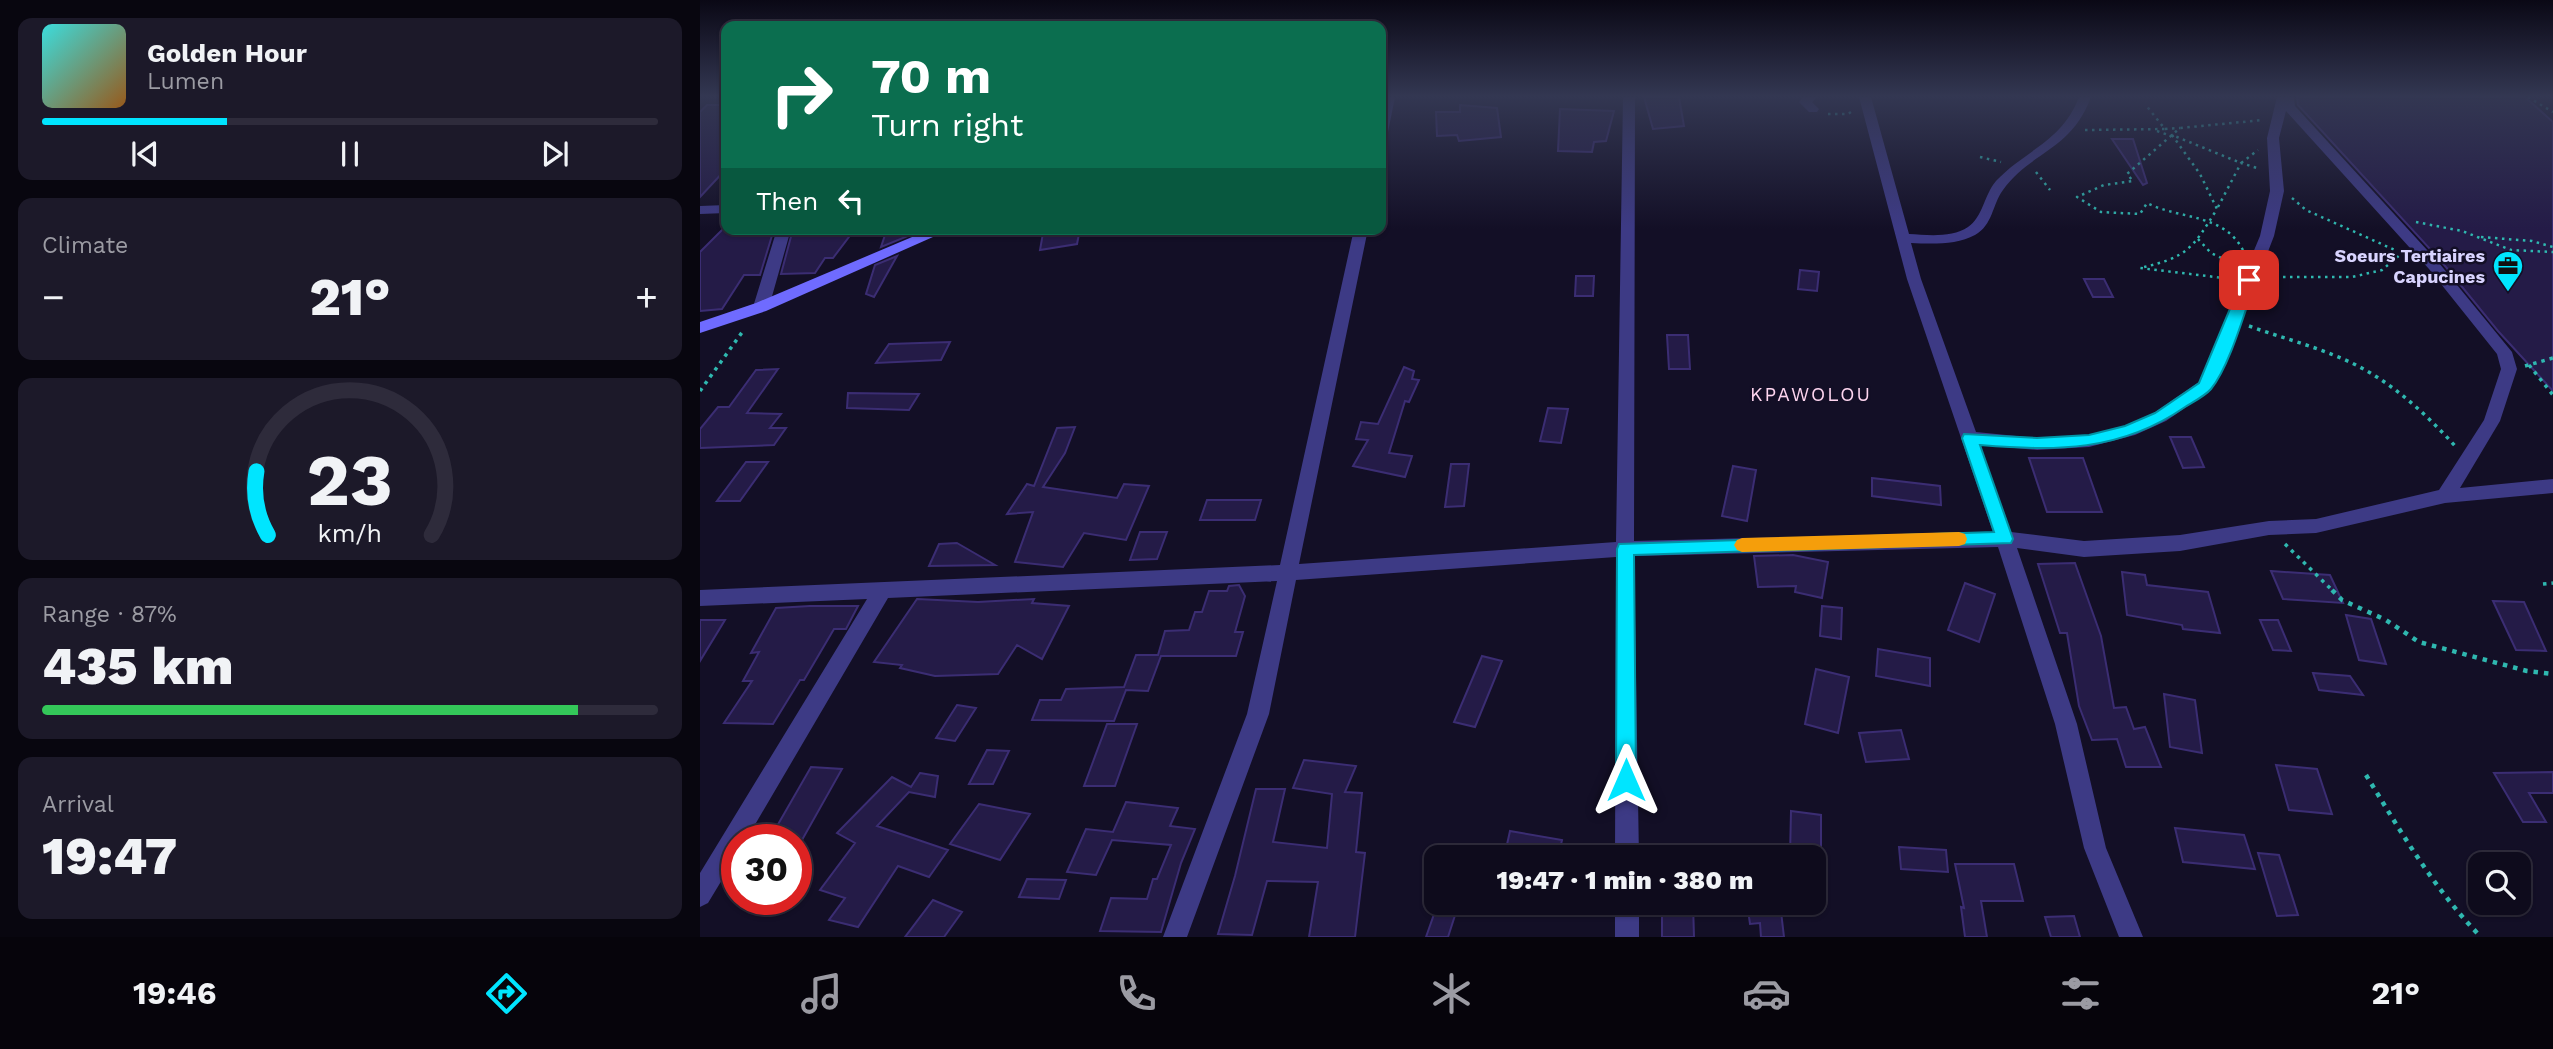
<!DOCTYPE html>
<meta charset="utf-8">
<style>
:root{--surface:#0e0b1c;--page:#1c1929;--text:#f1f3f6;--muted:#9b9ba3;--line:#2e2b3b;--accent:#00e5ff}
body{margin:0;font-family:"Work Sans",sans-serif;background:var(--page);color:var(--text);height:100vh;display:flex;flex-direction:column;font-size:26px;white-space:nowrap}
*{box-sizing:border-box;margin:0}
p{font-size:23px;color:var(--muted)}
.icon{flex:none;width:38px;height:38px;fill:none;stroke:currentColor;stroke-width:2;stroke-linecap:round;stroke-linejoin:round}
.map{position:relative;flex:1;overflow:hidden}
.drawer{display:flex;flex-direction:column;gap:18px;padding:18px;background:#08060f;width:700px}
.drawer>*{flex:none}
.banner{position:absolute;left:21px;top:21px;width:665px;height:214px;border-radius:14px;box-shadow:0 2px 5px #0004,0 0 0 2px var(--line);background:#0b6e4f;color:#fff;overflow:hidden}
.fabs{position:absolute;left:1768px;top:852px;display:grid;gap:14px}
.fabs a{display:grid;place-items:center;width:63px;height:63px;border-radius:14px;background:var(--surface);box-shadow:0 2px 5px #0004,0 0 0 2px var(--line);font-size:35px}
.speed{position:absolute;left:21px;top:824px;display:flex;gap:14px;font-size:35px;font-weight:700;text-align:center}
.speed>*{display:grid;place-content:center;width:91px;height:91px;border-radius:50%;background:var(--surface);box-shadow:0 2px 5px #0004,0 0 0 2px var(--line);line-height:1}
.speed .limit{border:10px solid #d22;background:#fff;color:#111}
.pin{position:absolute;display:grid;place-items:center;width:60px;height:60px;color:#fff;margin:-30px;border-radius:14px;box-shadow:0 4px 10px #0006}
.me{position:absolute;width:77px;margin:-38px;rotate:0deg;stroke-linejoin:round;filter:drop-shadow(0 0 5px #0008)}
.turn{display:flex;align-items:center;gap:24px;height:147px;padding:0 35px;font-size:32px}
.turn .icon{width:91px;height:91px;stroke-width:2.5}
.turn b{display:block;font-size:49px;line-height:60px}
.then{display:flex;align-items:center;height:66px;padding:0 35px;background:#0003;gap:14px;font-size:26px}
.big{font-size:52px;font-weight:800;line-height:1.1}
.drawer .card{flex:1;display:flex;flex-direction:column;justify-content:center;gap:10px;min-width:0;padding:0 24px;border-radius:14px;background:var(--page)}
.drawer .dial{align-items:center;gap:0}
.dial svg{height:182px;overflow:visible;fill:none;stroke:var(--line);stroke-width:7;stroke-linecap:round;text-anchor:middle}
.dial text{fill:var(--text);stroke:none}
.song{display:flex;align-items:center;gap:21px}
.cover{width:84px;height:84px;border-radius:10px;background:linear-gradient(135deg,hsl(180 70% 55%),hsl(30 70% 35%))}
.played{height:7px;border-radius:4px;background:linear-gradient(90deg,var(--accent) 30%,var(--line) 30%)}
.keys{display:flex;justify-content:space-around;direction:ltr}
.heat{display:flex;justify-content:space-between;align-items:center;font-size:38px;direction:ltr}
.charge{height:10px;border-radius:5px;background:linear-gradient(90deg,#34c759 87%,var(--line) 0)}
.trip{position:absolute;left:724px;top:845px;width:402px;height:70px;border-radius:14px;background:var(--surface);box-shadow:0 2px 5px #0004,0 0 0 2px var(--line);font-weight:800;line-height:70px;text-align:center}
.tabs{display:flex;height:112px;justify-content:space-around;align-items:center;background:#06040b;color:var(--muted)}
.tabs .icon{width:49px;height:49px}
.tabs .selected{color:var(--accent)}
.tabs b{font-size:32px;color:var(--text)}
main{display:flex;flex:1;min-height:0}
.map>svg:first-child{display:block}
</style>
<main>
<section class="drawer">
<div class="card">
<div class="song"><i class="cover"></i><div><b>Golden Hour</b><p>Lumen</p></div></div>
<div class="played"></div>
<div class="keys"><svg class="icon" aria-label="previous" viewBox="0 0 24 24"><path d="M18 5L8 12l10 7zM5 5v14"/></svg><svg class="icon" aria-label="pause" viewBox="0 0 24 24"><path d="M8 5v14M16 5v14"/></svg><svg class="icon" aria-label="next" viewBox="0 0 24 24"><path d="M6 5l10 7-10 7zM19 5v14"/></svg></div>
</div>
<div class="card"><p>Climate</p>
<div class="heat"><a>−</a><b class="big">21°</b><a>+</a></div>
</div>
<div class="card dial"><svg viewBox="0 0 100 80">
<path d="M14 69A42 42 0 1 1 86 69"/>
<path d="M14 69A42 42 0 0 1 9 41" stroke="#00e5ff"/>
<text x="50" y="56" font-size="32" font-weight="700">23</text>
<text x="50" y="72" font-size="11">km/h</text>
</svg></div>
<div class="card"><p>Range · 87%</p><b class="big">435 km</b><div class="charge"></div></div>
<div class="card"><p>Arrival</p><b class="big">19:47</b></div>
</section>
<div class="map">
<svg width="1853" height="937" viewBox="0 0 1853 937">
<rect width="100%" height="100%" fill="#130f26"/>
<path fill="#241b47" stroke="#3b2d73" stroke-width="2" d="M944,97H979L984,126L953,129Z
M1597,97H1825L1853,122V391L1798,331L1741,261L1598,105Z
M7,105H26V169L0,197V112Z
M760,105L797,108L801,137L759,141L757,135L737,136L736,112H760Z
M860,109L914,111L906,141L894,142L892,152L858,151Z
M1412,139H1433L1447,183L1443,185Z
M23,229H74L60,275H44L22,309L0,311V252Z
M93,229H155L133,258H125L115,273L81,274Z
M187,229H211L208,236L181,247Z
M367,229H380L377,244L340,250L343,233Z
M197,256L174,297L166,294L175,265Z
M1100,270L1119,272L1117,291L1098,289Z
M876,276H894L893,296H875Z
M1384,279H1404L1413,297H1393Z
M967,335H988L990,369H969Z
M250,342L241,360L176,363L189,344Z
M704,367L714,371L712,379L719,380L709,402L705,401L689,453L712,456L705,477L653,466L668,440L656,439L661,422L678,424Z
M78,369L47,413L81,414L70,428H86L74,445L0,448V429L18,407H29L56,370Z
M148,393L219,394L209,410L147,408Z
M848,408L868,409L861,443L840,441Z
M375,427L365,453L343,487L417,498L424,484L449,486L426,540L384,533L363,567L315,562L333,512L307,514L327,484L334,486L357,428Z
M1470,437H1491L1504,467L1483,468Z
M1329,458H1383L1402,512H1347Z
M46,462H68L40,501H17Z
M751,464H769L764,506L745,507Z
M1033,466L1056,470L1047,521L1022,516Z
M1172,478L1240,486L1241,505L1172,496Z
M507,500H561L555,520H500Z
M440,532H467L457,559L430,560Z
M257,543L295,565L229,566L239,544Z
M1093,555L1128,562L1122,598L1095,592L1096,586L1058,587L1054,556Z
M1375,563L1401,636L1414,708L1426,707L1434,729L1445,727L1461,767H1426L1417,739L1392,740L1379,706L1367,633H1360L1338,564Z
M1571,571L1630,575L1643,603L1583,599Z
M1422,572L1445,575L1447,585L1508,592L1520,633L1483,629L1482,625L1427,615Z
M1265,583L1295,594L1279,642L1248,630Z
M539,585L545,596L535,632H543L536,656H461L448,691L426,690L414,721L332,720L340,700H361L366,689L424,687L436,655H458L465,631L489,630L495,612H502L509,591H527L529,586Z
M217,599L278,602L334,599L332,603L369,606L342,659L317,645L298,674L235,676L200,668L202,665L174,662Z
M1793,601L1824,602L1846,651L1816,650Z
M110,606H158L146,629H134L104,680H100L73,724L24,723L52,681H43L59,652L51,653L76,608Z
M1122,606L1142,608L1141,639L1120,636Z
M1646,615L1671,619L1686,664L1659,660Z
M0,620H25L0,661Z
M1560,620H1578L1591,651L1573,650Z
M1178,649L1230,658V686L1176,676Z
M782,656L802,661L775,727L754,722Z
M1116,669L1149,677L1138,733L1105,724Z
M1613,673L1650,676L1663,695L1619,690Z
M1464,694L1495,700L1502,753L1470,747Z
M257,705L276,708L255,741L236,738Z
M407,724H437L415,786H384Z
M1201,730L1209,759L1166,762L1159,733Z
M287,750L309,751L293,784H269Z
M604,760L656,766L645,792L662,793L656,852L665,853L655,937H609L618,882L567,881L552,935L518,934L535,876L556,789H585L573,842L627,848L632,794L593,788Z
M1576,765L1617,769L1632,814L1589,810Z
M111,767L142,769L102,840H69Z
M1853,772V793H1829L1846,822H1823L1794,773Z
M220,773L238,776L235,797L209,792L177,826L248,850L229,877L198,866L158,927L129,920L145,898L120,890L155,843L137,833L192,777L211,787Z
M426,802L478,808L470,826L495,829L481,863L461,932L400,931L411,898L447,899L453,879H457L471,845L412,840L396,875L367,872L386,829L413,832Z
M279,804L330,814L300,860L250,844Z
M1091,811L1121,815V860L1090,856Z
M1475,828L1544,835L1555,869L1483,862Z
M810,831L862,840L858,858H804Z
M1199,847L1246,850L1248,872L1201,869Z
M1558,853L1579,855L1598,915L1577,916Z
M1255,864H1314L1323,901H1281L1287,937H1265L1261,907L1264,908Z
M327,879L366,880L359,899L319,897Z
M233,900L262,912L244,937H205Z
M738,903H759L748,937H726Z
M962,903H993L994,937H962Z
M1047,903H1080L1084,937H1061L1060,923L1050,924Z
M1374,916L1380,937H1351L1345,917Z"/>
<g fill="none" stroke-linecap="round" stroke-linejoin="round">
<path stroke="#2fb8b0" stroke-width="2.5" stroke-dasharray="2.5 4.5" stroke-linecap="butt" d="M1828,97L1853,112
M1128,114H1148L1154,110
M1465,129L1480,128
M1385,130L1465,129L1445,104
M1457,131L1471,136
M1280,157L1301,162
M1336,172L1350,190
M1592,198L1606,210L1697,251
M1518,207L1541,163L1560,169
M1716,222L1762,231L1811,250L1853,252
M1781,237L1832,241L1853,247
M1498,239L1511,253L1530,262L1532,279L1440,268C1488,257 1492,249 1517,209L1500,174L1472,135L1541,163L1558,150
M1543,250C1523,213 1481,220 1447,203L1440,214L1401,212L1377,197L1404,185L1433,181L1427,174L1480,128L1563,120
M1569,277H1652L1682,270L1701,254"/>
<path stroke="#2fb8b0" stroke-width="3.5" stroke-dasharray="3.5 5" stroke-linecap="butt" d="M1549,326C1585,339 1622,348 1656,365C1695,385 1727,415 1756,447
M1829,365L1853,395
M1825,366L1853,358
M0,391L43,331
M1585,544L1634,592
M1843,584L1853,583"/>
<path stroke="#2fb8b0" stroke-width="4.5" stroke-dasharray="4.5 6" stroke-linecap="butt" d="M1632,590L1642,600L1686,620L1719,642L1827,671L1853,674
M1666,775C1701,832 1734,889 1781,937"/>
<path fill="#3d3a85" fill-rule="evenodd" d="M683,97H695L687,137L681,141Z
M923,97H935L934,541L1293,532L1207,279L1159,97H1171L1209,234C1227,235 1252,238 1268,227C1283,217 1284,195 1296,181C1325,150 1362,142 1379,97H1391C1371,151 1331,151 1303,190C1292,205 1293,225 1275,235C1257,245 1232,244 1211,243L1221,279L1276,432L1337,438L1389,435L1425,426L1454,413L1499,382L1560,236L1570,191L1567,138L1577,97H1594L1595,106L1739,263L1812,352L1817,369L1800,421L1760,488L1853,479V493L1745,503L1616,533L1569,535L1480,551L1384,557L1317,548L1377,724L1406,848L1443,937H1419L1384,848L1355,724L1298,547L934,556L939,858H915L916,557L596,580L569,714L487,937H463L547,714L577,581L188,598L46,840H37V855L8,903L0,907V873L167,599L0,606V590L580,565L654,229H668L599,564L916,542ZM1586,111L1729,269L1797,354L1801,369L1784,420L1739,490L1616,519L1569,521L1480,535L1384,541L1311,532L1280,445L1337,450L1389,447L1435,435L1466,421L1511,390L1525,363L1574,236L1584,191L1579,138Z
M1103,97H1117L1112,102L1119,109L1117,112H1109L1099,102Z
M26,205V213L0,214V206Z
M77,229H91L69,307L61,312L53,307Z
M915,903H939V937H915Z"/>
<path fill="#6f6bff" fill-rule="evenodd" d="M231,229H251L66,311L0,333V322L56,303Z"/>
</g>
<linearGradient id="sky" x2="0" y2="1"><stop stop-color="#0a0815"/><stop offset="0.42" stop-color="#333752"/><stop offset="1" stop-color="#333752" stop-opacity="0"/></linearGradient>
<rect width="1853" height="229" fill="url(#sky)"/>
<path fill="#00e5ff" stroke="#0095a6" stroke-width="2" d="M1549,276L1556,280C1545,310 1530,366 1511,389C1505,396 1493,402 1485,407C1420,452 1356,451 1280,445L1313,539L1311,543L934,555L936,780L934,787L926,790L919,787L916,780L917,549L919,544L1294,532L1262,438L1264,434L1337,438L1389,435L1425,426L1455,413L1499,383L1542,280Z"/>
<path fill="#f59e0b" d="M1259,532L1265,534L1267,539L1265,544L1259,546L1042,552L1037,550L1034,545L1037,540L1042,538Z"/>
<defs>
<g id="office-pin" transform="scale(1.575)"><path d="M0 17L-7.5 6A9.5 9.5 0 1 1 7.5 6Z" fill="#00e5ff" stroke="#130f26"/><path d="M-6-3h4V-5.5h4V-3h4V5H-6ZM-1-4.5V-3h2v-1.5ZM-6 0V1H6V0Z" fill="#111"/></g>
</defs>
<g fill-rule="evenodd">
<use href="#office-pin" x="1808" y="266"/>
</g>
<g text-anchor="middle" stroke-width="5" stroke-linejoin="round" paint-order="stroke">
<g font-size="18" font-weight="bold" fill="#d9d4ff" stroke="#130f26" text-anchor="end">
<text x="1785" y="262">Soeurs Tertiaires<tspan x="1785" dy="21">Capucines</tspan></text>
</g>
<g font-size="19" letter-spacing="2" fill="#ffd6f0" stroke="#130f26">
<text x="1111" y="401">KPAWOLOU</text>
</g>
</g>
</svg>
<div class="fabs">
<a><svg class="icon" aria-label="search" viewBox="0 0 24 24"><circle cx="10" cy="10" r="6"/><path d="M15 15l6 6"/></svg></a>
</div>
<div class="speed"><div class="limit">30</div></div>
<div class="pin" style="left:1549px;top:280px;background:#d93025"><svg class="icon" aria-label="arrive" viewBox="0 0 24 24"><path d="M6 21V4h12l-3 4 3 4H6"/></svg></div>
<svg class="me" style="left:926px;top:780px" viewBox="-20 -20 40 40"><path d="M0-17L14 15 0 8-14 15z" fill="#00e5ff" stroke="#fff" stroke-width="4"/></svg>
<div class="trip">19:47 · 1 min · 380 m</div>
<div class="banner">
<div class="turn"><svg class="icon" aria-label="right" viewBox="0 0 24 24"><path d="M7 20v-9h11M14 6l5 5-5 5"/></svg><div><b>70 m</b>Turn right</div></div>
<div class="then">Then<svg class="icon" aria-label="left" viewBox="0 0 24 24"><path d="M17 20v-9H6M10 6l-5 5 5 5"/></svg></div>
</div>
</div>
</main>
<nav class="tabs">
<b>19:46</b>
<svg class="icon selected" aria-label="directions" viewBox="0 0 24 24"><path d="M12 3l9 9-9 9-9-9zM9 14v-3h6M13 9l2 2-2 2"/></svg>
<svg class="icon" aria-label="music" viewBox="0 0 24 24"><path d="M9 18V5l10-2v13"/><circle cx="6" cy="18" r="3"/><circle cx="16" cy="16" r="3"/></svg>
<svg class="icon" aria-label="phone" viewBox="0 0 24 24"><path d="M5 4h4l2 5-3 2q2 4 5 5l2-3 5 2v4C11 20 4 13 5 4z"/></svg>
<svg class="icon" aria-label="climate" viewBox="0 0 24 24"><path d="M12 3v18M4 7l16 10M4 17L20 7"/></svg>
<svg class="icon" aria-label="car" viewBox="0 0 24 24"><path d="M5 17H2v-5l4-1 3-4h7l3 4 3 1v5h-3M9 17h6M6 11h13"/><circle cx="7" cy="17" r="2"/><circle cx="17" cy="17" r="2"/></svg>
<svg class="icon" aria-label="filters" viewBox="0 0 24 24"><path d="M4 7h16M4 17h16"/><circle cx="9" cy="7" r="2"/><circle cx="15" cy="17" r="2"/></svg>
<b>21°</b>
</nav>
